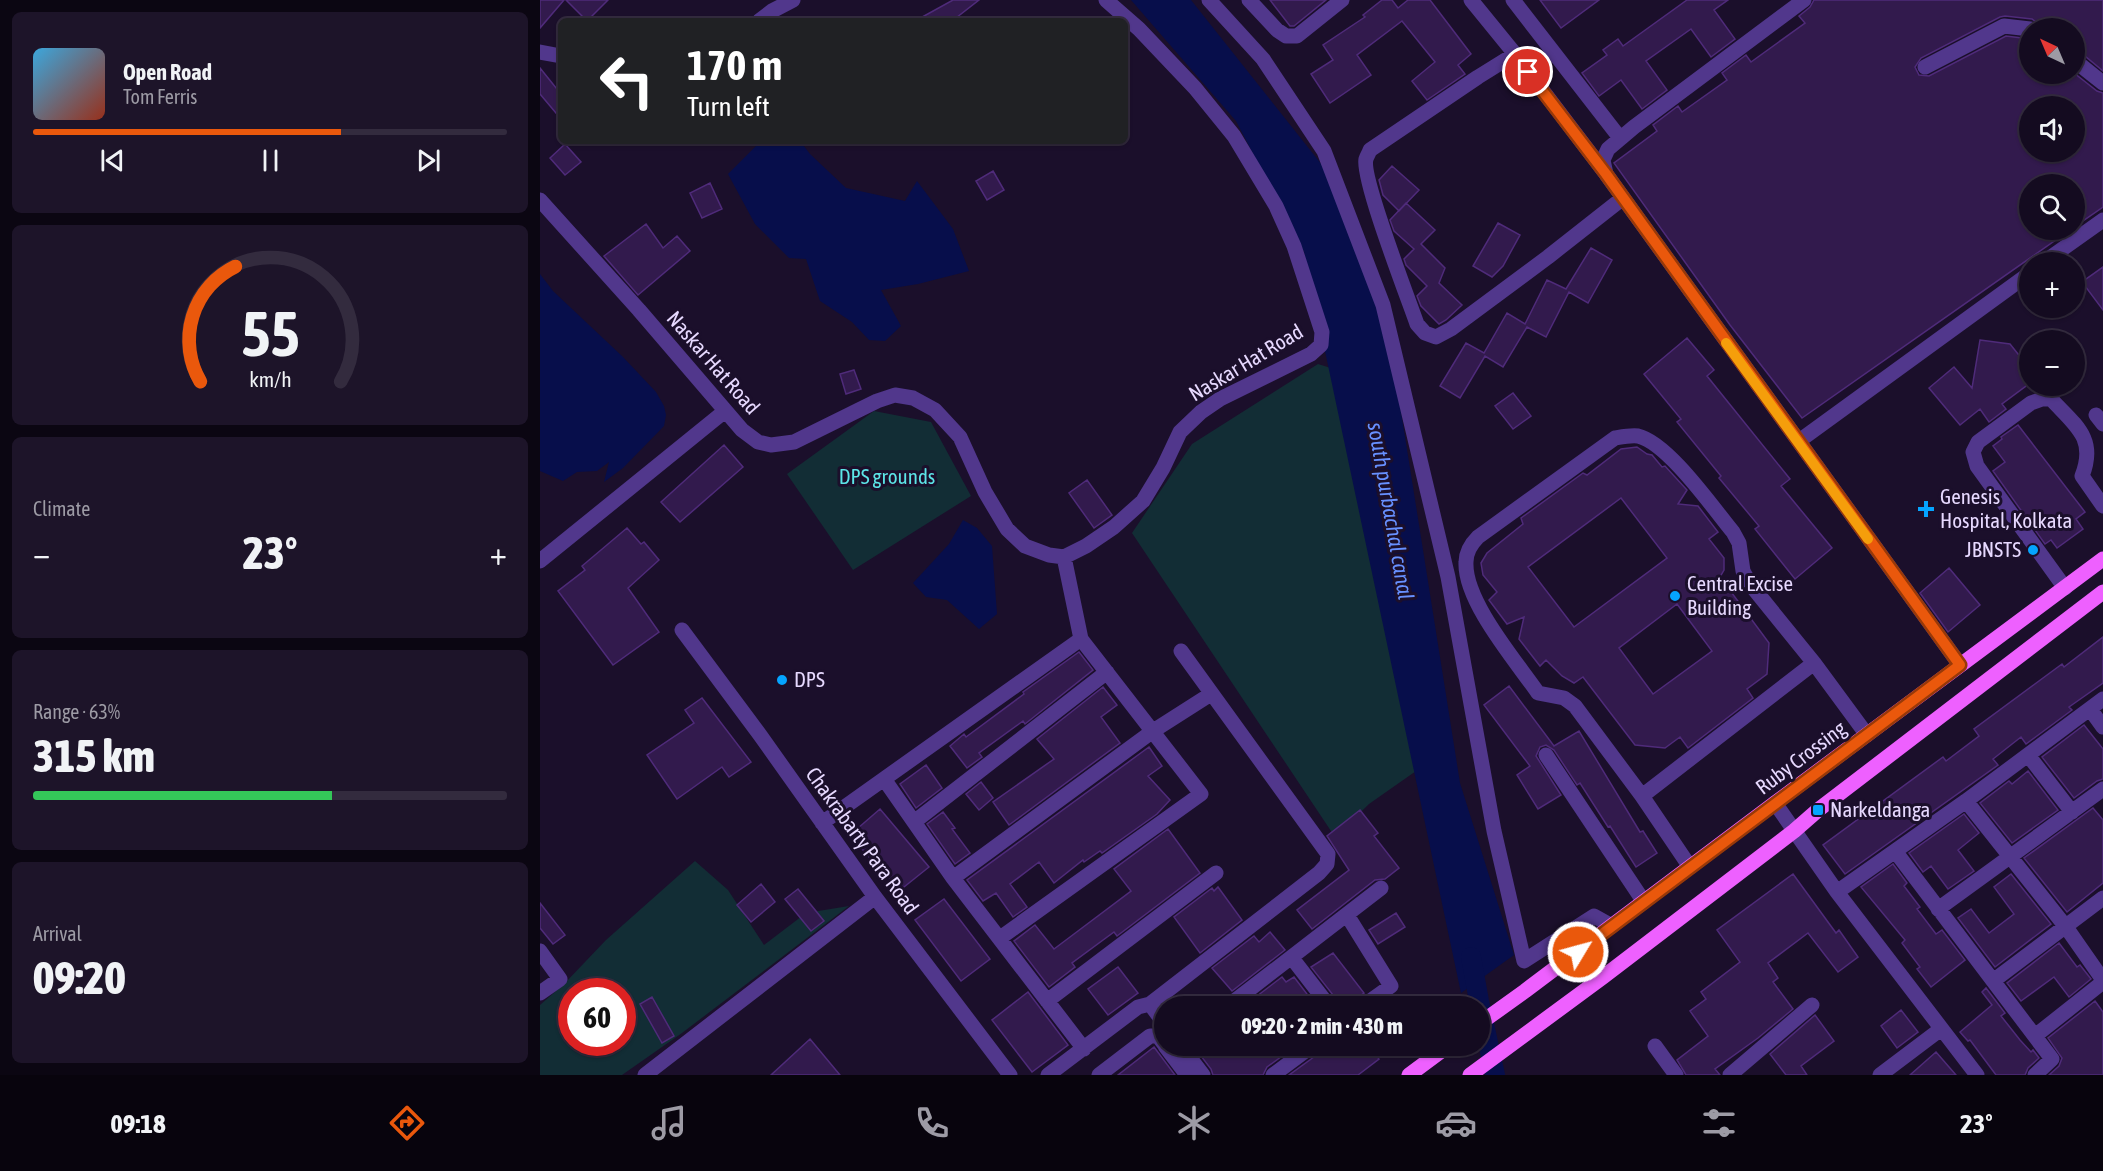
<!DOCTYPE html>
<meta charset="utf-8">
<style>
:root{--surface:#140b20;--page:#1d1429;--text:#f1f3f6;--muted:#9d9ba5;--line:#332b3e;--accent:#ea580c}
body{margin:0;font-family:"Asap Condensed",sans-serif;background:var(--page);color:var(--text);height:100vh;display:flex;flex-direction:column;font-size:22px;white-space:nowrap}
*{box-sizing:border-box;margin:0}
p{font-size:20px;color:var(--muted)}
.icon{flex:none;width:33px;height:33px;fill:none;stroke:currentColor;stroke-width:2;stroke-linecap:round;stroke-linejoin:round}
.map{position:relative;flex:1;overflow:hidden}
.side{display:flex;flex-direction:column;gap:12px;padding:12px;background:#0b0612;width:540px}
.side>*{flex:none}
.banner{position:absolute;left:18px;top:18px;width:570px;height:126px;border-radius:9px;box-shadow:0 2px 4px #0004,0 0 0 2px var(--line);background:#202124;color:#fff;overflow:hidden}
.needle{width:39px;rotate:316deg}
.tools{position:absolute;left:1479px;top:18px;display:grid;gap:12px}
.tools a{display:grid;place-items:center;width:66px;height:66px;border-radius:50%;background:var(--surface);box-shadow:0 2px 4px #0004,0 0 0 2px var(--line);font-size:30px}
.speed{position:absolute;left:18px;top:978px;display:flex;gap:12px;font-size:30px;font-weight:700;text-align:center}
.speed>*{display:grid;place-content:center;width:78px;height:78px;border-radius:50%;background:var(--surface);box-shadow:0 2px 4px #0004,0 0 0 2px var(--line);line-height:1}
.speed .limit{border:9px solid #d22;background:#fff;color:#111}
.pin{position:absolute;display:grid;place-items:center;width:51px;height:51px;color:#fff;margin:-26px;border:3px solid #fff;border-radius:50%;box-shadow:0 2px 6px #0007}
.me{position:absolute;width:66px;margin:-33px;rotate:53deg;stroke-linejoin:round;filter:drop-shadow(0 0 4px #0008)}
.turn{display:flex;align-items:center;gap:21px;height:126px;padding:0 30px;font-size:27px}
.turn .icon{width:78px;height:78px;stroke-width:2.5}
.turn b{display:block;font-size:42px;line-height:51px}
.big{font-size:45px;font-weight:800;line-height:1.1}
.side .widget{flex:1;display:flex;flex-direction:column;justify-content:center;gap:9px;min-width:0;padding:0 21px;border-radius:9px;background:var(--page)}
.side .dial{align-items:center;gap:0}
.dial svg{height:156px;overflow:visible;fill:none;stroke:var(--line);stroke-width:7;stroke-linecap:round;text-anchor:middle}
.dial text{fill:var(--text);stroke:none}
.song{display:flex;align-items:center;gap:18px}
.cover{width:72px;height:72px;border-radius:9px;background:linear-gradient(135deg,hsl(200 70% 55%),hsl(10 70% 35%))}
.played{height:6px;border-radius:3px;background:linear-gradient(90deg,var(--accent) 65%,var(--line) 65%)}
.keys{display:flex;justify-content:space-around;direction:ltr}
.heat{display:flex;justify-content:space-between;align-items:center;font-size:33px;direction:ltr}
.charge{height:9px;border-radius:4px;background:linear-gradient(90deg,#34c759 63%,var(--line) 0)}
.trip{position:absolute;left:614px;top:996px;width:336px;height:60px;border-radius:30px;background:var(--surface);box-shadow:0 2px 4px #0004,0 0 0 2px var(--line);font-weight:800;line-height:60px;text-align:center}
.tabs{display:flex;height:96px;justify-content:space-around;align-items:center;background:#08040d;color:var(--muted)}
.tabs .icon{width:42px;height:42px}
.tabs .selected{color:var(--accent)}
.tabs b{font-size:27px;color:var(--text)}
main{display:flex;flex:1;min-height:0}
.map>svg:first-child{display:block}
</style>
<main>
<section class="side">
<div class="widget">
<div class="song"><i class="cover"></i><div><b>Open Road</b><p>Tom Ferris</p></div></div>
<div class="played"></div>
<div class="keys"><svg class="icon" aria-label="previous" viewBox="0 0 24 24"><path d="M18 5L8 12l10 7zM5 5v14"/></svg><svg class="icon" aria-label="pause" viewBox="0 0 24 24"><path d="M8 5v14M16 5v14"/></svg><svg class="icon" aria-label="next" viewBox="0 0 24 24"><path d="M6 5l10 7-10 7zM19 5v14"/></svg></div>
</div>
<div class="widget dial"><svg viewBox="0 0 100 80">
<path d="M14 69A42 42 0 1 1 86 69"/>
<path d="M14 69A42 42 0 0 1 32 10" stroke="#ea580c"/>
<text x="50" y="56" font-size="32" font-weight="700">55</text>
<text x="50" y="72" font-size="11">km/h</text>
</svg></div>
<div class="widget"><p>Climate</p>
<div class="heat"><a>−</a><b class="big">23°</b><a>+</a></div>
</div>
<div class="widget"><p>Range · 63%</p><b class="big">315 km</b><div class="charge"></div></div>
<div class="widget"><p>Arrival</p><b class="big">09:20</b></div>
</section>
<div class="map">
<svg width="1563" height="1075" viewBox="0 0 1563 1075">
<rect width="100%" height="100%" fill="#1b0f2b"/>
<path fill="#122d35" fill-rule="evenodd" d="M778,364L826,379L896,757L829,804L795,837L592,533L652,444Z
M334,411L391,422L431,496L313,570L247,474Z
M155,861L188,890L224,945L266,913L309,906L142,1033L82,1075H0V1005L25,983L66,940ZM32,992H82V1042H32Z"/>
<path fill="#070e4b" d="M591,0H651L786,170L849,336L920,783L974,955L921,993L764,252L696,121Z
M221,141H260L270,154L306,188L365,201L377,181L413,229L429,271L378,284L341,290L361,326L345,341L329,340L312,322L280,301L266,259L249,258L215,224L188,174Z
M0,274L13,291L83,357L116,392L124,406L126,415L124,426L83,468L64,482L69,462L57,471L37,472L23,481L0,471Z
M423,520L437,528L452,546L457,614L439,629L407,600L386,597L373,583L409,544Z"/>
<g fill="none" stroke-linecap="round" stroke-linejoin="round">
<path stroke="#070e4b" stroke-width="20" d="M931,957L939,1001L955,1075"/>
</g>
<path fill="#321a4d" stroke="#4f2b7a" stroke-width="1.5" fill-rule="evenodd" d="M0,0H24L0,28Z
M26,0H68L47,21Z
M413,0H439L412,21H375Z
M730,0H786L754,26H750Z
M842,0H852L858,8L868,0H890L931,54L918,65L925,74L887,100L872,81L895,62L862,21L817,55L831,75L790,103L771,74L793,60L783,45L825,17L823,15Z
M1000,0H1059L1021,28Z
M1147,0H1188L1174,10L1195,39L1171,57L1151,29L1106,61L1127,90L1102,109L1081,80L1059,96L1042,73L1067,55L1063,50L1078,39L1083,46Z
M1274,0H1563V71L1540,52L1534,50V28H1500L1496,22L1492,19L1465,16L1460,17L1381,58L1375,67L1379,75L1389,76L1466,36L1490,39V74L1534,73L1557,91L1563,93V207L1534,227V184H1490V230H1530L1262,418L1190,325L1074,163L1117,131L1113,125L1138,106L1142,112L1187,80L1182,73L1206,55L1211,62L1265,23L1259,16L1270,7ZM1490,106H1534V152H1490Z
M0,68L21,94V119L0,94Z
M25,144L41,162L25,175L10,158Z
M852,166L879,190L859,211L843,195L839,180Z
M453,171L464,190L447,200L436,181Z
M170,183L182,209L162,218L150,193Z
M866,203L895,230L881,244L905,268L899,283L922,305L906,320L899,324L881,306L877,296L887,286L866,265L864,259L874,249L854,231L850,220Z
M958,223L980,235L963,266L952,277L933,266Z
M106,224L123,248L137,236L150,251L98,295L64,256Z
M1051,248L1072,260L1048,303L1029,292L1006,337L987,327L963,367L945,356L920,398L900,386L926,343L944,353L967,313L985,324L1007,280L1026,289Z
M1563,267V310L1542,282Z
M1147,338L1174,370L1167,376L1250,479L1241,486L1292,548L1255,579L1215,529L1219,526L1179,478L1181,476L1137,422L1141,419L1104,374Z
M1440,340L1470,344L1490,369V383L1462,404L1466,409L1449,422L1440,409L1420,425L1389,388L1414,367L1432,388Z
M314,370L321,389L306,394L300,374Z
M973,393L991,416L973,429L955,406Z
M1478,425L1545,512L1536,519L1543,529L1517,548L1511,540L1505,544L1453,471L1465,462L1453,446L1462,439L1461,437Z
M184,445L203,467L140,522L121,502Z
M1097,447L1107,454L1112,455L1122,467L1125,466L1147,490L1138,504L1158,506L1178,532L1169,539L1184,558V570L1180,577L1229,643L1227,674L1207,689L1213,698L1148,748L1140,737L1125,748L1095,745L1043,677L1034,683L1022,676L1006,660L1000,666L979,639L984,617L967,624L949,600L957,592L943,575L941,563L947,553L983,524L981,518L1043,473L1047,475L1081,449ZM1081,498L1127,558L1034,627L988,567ZM1137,604L1172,651L1113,694L1079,648Z
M547,480L572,515L554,528L529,493Z
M87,528L101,544L104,542L119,560L88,588L119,632L73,665L18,591L45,570L42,566Z
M1409,568L1440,605L1408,632L1380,593Z
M1563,637V683L1529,707L1532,710L1486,744L1481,737L1453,759L1458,765L1305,874L1283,845L1403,757L1406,761L1439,736L1434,729L1522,664L1524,667Z
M539,652L553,670L485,724L483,721L439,753L442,757L427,768L410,746L424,734L426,737L484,694L483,692Z
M969,686L1014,746L1039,731L1100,832L1103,831L1117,853L1096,867L1070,826L1068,827L1040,783L1037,785L1014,750L1006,745L1000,747L996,756L1021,795L998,809L977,775L990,766L944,705Z
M563,687L577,705L561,717L580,743L469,825L453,802L514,759L497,739Z
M162,698L211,762L189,777L182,767L137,799L107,755L154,723L145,710Z
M1544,725L1563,749V779L1557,781L1534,798L1502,757Z
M609,747L622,766L608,776L630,800L617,814L562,853L560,851L544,862L543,860L514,883L499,862L470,884L487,907L473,917L456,893L443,901L427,880Z
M386,765L402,788L376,808L360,784Z
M1488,771L1518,810L1472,843L1440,803L1469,781L1472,784Z
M441,782L453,798L439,810L426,794Z
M1553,808L1563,820V883L1527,912L1484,858Z
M340,809L389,867L359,891L330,855L329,857L310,835Z
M820,810L838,833L834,836L859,868L845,879L835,880L772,929L757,910L809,870L787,836Z
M403,812L415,828L412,829L430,853L415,864L387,824Z
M1424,814L1439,833L1418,850L1434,871L1408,889L1391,866L1383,872L1369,853Z
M628,829L660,873L577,936L574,932L532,963L535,967L509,987L474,941L495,925L514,949L530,937L591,891L574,869Z
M1353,864L1367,883L1364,886L1380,907L1377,909L1396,934L1402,930L1425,960L1391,987L1377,969L1380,967L1362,943L1365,940L1321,887Z
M1253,874L1296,933L1299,930L1318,957L1298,972L1268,933L1228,963L1238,978L1233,982L1253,1009L1218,1038L1175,1069L1180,1075H1146L1137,1060L1168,1036L1150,1011L1166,999L1161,992L1200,962L1177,930Z
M1471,874L1511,924L1455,967L1418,918L1431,909L1449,933L1474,914L1454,887Z
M221,884L235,902L211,922L197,905Z
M678,887L702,920L660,953L634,917L672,888L674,891Z
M258,889L284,921L271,931L245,899Z
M404,899L450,959L421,981L375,920Z
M0,903L25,935L13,944L0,928Z
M856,913L865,927L838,944L829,930Z
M730,932L745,950L692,991L672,968L714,936L719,942Z
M1519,943L1537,967L1540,965L1551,979L1529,997L1514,977L1481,1001L1467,983Z
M793,953L824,993L806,1006H799L797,1000L771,967Z
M578,967L598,993L568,1015L548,989Z
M742,977L746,982L754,977L767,994L751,1006L743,997L732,1006H704Z
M1446,988L1465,1013L1461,1016L1480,1040L1491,1052L1493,1050L1499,1058L1488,1068L1485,1075H1456L1430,1040L1428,1041L1420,1032L1452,1005L1442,992Z
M488,992L528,1045L492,1072L452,1020Z
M112,997L134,1036L122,1043L100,1004Z
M1555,1001L1563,1012V1075H1509L1519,1066L1522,1058L1508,1038Z
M1361,1010L1378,1032L1357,1048L1341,1026Z
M1275,1015L1294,1041L1261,1066L1267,1075H1246L1230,1054Z
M270,1039L300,1075H231Z
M674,1046H719L727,1055L738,1046H756L727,1067L723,1075H673L671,1069L661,1056Z
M782,1046H829L839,1059L818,1075H749L778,1054Z
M614,1047L635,1075H578Z
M1396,1052L1416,1075H1370Z"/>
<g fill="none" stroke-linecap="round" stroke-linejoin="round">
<path stroke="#51378c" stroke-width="15" d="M669,0L723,59L784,151L843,305L908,577L954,831L984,961L1054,916L1072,926
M709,0L737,30L746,36H757L802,0
M931,0L975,54L1066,174L1420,665
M973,0L1080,138
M219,21L232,11L253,0
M0,52L21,56
M975,54L938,77L830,150C829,153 827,156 826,159C821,177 868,298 877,324L885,333L896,337L911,329L1008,257L1083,198
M1534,60L1563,83
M1385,67L1464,26L1490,29
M1066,174L1063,160L1068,149L1094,127L1264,0
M0,200L99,310L202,430L218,442L231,445L254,442L337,401L355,395L373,398L395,410L420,437L445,492L467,529L485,546L509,555L524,557L546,546L574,527L603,501L623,468L640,432L661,412L680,399L771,354L781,345L782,332L754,246L736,206L694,136L655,88L599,29L566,0
M1504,262L1563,220
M1556,415L1563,424
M1259,441L1490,273
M0,561L185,411
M1525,588L1437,466L1433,452L1438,442L1491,403L1502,399H1511C1535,425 1557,438 1542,476L1563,506
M142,630L220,735L335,897L470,1075
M1550,709L1563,727
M1006,755L1104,902
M1488,755L1532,812
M344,779L413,878L544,1049
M1102,796L1274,663
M1426,801L1526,927L1563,980
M1235,803L1297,892L1437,1075
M374,822L567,672
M282,823L541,639
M1355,851L1512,1059L1495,1075
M1150,867L1102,796L1035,706L1024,698L998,693C976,661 924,601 926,562C926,551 931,544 938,537L1075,438C1081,437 1091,435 1098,436C1128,443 1173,508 1193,532L1199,543L1203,571L1210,584L1274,663L1327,735
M413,878L613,731L671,694
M1297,892L1426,801L1563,699
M1398,909L1563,789
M807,915L851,986L823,1006
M460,938L661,794L541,639L524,557
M0,951L20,979L0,993
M752,958L789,1006
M1453,981L1563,898
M507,1001L676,873
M610,1004L779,873L787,864L788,854L641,651
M688,1006L841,888
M1495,1036L1563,982
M625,1046L647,1075
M641,1046L663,1075
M1115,1046L1136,1075
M105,1075L335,897
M508,1075L598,1007L610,1004L624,1023
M559,1075L610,1036H618L624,1044
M733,1075L772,1046
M1190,1075L1272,1005
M1340,1075L1401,1029"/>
<path stroke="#ee60ff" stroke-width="15" d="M939,1024L985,991L1235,803L1563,559
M869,1075L908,1046
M930,1075L1063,977L1254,831L1278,810L1563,592"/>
</g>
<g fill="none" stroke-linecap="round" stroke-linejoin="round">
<g stroke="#983908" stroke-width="15">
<path id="route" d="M988,72L1066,174L1420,665L1038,952"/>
</g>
<use href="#route" stroke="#ea580c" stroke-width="10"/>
<path stroke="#f59e0b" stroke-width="10" d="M1186,343L1328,539"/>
</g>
<g fill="#05a4ff" stroke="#1b0f2b" stroke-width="2">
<path d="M1383 500h6v6h6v6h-6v6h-6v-6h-6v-6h6z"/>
<circle cx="1493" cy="550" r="6"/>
<circle cx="1135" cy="596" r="6"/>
<circle cx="242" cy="680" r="6"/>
<rect x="1272" y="804" width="12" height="12" rx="3"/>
</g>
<g text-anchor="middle" stroke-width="6" stroke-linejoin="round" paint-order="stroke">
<g font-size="21" fill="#e7d9ff" stroke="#1b0f2b">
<text transform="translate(173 363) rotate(49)" y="7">Naskar Hat Road</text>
<text transform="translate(706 363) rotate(-31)" y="7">Naskar Hat Road</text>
<text transform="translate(1261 758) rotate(-37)" y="7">Ruby Crossing</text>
<text transform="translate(322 841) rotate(54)" y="7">Chakrabarty Para Road</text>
</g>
<g font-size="21" fill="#5ce5e7" stroke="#1b0f2b">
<text x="347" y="484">DPS grounds</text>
</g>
<g font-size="21" fill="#e7d9ff" stroke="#1b0f2b" text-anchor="start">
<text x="1400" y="504">Genesis<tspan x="1400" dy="24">Hospital, Kolkata</tspan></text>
<text x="1481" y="557" text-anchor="end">JBNSTS</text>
<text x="1147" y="591">Central Excise<tspan x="1147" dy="24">Building</tspan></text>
<text x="254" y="687">DPS</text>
<text x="1290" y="817">Narkeldanga</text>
</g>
<g font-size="22" font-style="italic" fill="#6790ff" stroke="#1b0f2b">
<text transform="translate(851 511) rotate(80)" y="8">south purbachal canal</text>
</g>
</g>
</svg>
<div class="tools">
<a><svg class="needle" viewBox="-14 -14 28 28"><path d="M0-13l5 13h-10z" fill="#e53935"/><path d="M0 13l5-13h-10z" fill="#9d9ba5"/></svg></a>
<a><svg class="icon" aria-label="sound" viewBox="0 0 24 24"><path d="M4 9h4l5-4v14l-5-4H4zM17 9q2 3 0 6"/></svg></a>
<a><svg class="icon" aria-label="search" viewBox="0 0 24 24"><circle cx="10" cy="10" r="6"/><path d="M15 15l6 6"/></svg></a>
<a>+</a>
<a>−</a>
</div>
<div class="speed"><div class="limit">60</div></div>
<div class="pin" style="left:988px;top:72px;background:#d93025"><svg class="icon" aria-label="arrive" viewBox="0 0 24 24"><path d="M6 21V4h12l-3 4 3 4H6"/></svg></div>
<svg class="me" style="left:1038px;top:952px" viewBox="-20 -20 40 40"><circle r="17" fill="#ea580c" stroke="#fff" stroke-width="3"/><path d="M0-11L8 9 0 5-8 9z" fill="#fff"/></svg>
<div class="trip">09:20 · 2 min · 430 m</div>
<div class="banner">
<div class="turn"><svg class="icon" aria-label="left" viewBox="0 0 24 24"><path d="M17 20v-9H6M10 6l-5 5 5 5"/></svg><div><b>170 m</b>Turn left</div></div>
</div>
</div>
</main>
<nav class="tabs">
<b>09:18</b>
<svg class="icon selected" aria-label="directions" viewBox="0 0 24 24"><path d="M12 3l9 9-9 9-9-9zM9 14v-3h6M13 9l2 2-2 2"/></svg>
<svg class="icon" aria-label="music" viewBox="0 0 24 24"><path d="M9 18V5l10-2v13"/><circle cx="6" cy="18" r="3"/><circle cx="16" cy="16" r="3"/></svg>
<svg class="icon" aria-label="phone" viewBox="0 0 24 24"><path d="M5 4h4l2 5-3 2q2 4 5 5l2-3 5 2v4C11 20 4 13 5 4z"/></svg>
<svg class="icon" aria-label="climate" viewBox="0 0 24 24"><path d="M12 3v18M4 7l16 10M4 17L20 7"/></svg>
<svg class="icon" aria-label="car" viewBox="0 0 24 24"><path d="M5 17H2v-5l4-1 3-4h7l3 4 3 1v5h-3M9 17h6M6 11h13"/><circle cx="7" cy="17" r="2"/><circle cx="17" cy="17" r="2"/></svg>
<svg class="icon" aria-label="filters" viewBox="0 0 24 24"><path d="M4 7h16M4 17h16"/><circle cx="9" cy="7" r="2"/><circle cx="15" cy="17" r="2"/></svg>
<b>23°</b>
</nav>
